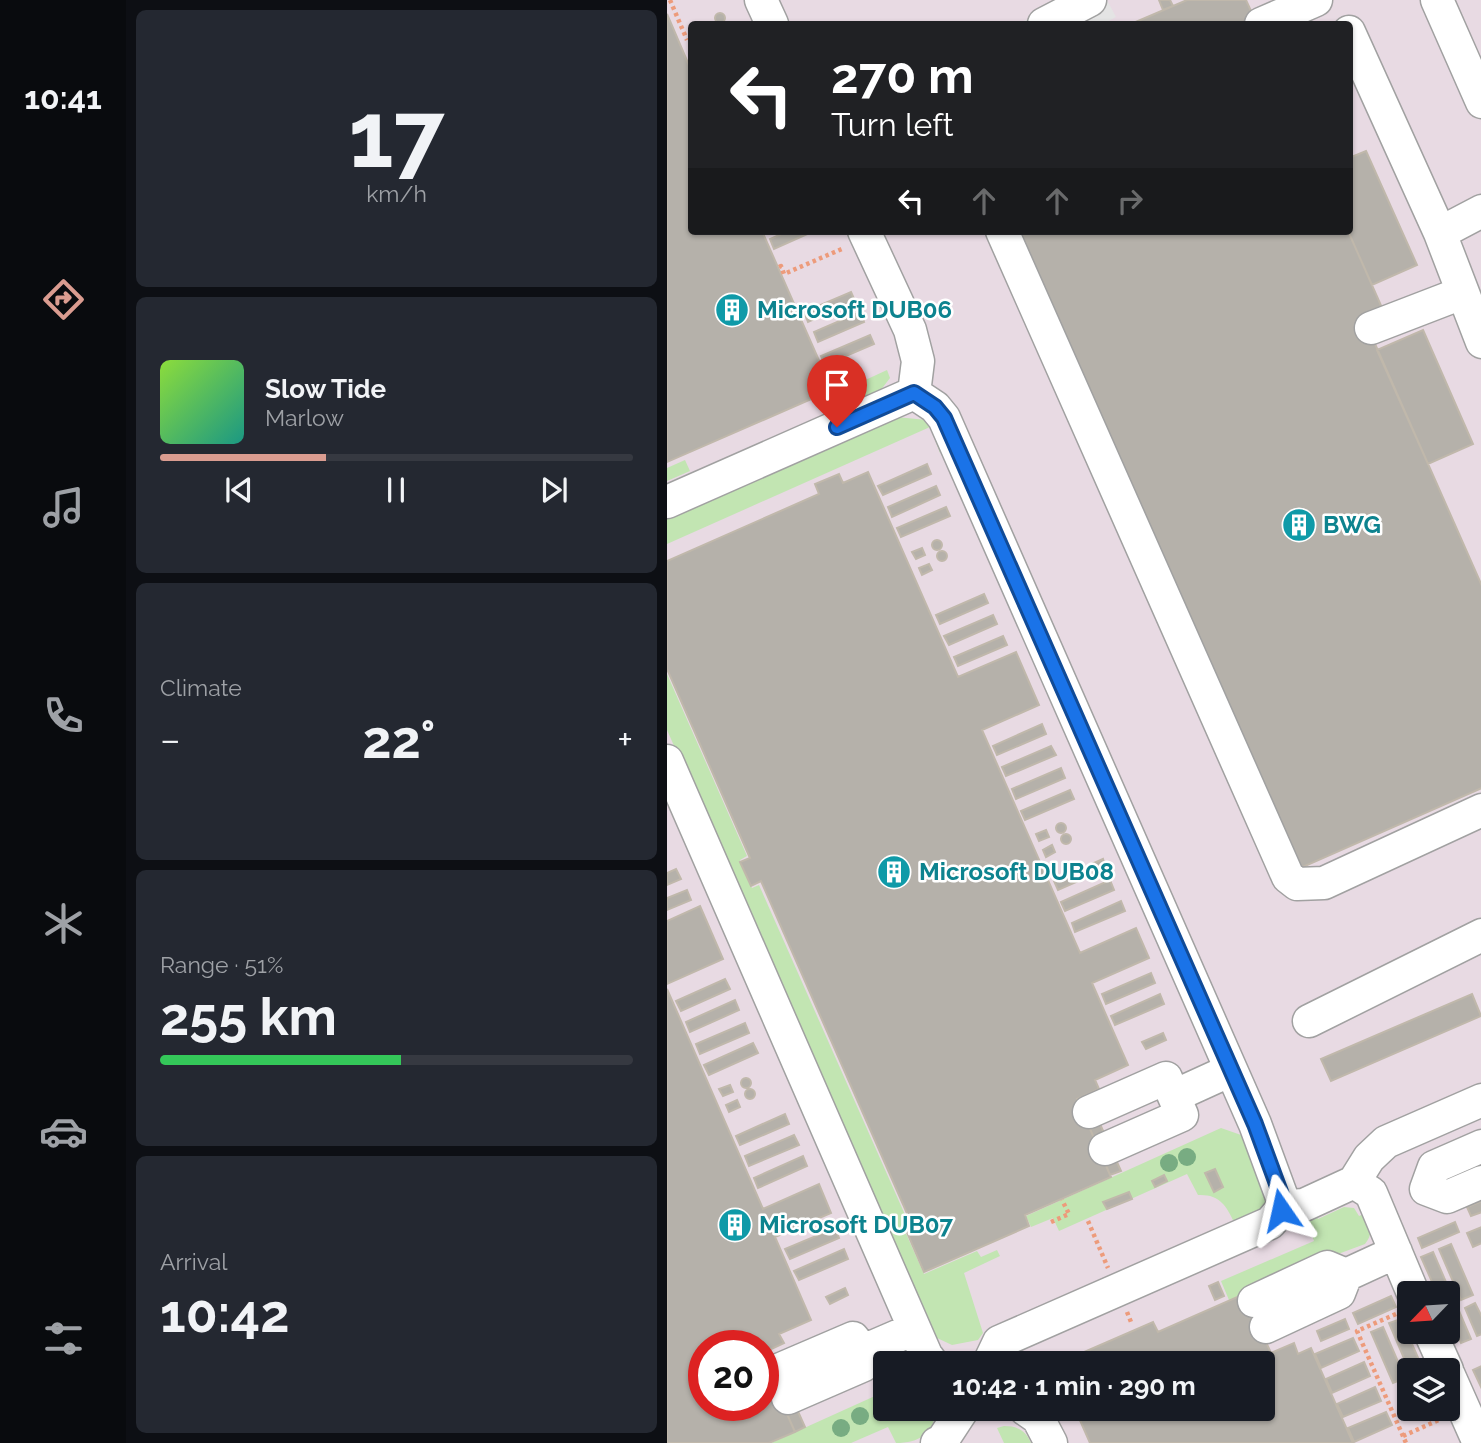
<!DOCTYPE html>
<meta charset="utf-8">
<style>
:root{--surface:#171b24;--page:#242831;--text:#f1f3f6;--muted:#9ea1a6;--line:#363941;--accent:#da9c90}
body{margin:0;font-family:Raleway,sans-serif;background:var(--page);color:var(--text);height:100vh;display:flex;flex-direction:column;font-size:26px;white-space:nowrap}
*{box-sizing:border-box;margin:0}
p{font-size:23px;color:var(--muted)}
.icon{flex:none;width:38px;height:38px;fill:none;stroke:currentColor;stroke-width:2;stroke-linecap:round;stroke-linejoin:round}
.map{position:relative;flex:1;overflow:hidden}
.side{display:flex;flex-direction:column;gap:10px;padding:10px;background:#0d0f14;width:541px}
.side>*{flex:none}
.top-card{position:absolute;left:21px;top:21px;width:665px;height:214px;border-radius:7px;box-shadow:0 2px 5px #0004;background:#202124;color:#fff;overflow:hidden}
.needle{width:46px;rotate:245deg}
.buttons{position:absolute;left:730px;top:1281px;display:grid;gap:14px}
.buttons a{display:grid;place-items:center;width:63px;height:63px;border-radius:7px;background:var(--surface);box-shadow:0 2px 5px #0004;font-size:35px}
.speed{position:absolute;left:21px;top:1330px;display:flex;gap:14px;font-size:35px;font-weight:700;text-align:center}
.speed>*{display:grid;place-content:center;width:91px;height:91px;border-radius:50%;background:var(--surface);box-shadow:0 2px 5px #0004;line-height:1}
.speed .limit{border:10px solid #d22;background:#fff;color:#111}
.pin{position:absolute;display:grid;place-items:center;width:60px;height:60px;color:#fff;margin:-72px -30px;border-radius:50% 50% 50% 0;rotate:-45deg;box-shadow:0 0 7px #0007}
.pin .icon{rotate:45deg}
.me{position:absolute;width:77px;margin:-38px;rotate:349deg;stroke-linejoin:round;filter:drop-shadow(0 0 5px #0008)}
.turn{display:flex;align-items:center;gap:24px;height:147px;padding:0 28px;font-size:32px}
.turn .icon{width:91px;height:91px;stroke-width:2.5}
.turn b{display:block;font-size:49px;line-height:60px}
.lanes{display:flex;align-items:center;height:66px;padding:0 28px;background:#0003;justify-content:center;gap:35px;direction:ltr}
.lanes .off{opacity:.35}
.big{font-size:52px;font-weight:700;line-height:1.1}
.side .tile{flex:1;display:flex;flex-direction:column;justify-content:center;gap:10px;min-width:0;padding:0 24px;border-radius:10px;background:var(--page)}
.side .dial{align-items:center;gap:0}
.dial b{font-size:91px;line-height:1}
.song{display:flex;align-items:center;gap:21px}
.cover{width:84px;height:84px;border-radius:10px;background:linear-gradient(135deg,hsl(90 70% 55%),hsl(170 70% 35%))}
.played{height:7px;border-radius:4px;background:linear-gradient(90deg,var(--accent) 35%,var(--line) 35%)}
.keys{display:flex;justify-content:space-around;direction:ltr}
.heat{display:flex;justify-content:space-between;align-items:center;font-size:38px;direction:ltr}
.charge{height:10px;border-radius:5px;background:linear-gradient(90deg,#34c759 51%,var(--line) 0)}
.trip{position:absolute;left:206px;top:1351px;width:402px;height:70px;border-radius:7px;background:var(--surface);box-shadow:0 2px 5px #0004;font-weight:700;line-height:70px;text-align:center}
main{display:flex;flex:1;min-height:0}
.tab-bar{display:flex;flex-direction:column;width:126px;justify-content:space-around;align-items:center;background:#090b0e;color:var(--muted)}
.tab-bar .icon{width:49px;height:49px}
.tab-bar .on{color:var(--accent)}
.tab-bar b{font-size:32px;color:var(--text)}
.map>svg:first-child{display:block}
</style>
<main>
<nav class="tab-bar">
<b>10:41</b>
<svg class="icon on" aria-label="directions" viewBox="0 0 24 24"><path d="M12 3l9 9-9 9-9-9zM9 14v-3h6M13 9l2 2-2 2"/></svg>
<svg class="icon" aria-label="music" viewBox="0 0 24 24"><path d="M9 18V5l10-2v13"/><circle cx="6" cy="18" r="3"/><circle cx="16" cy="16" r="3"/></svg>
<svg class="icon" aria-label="phone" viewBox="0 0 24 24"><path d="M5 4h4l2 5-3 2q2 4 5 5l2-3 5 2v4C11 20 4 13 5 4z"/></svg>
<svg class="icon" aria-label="climate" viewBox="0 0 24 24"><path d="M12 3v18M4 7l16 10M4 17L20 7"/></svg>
<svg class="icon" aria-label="car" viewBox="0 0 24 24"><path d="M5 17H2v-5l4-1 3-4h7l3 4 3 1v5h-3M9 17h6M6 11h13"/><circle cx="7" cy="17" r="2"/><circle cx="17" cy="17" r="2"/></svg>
<svg class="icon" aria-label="filters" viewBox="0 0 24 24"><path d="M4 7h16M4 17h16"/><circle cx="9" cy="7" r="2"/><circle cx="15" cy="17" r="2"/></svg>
</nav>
<section class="side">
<div class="tile dial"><b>17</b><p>km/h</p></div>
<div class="tile">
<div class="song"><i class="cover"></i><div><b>Slow Tide</b><p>Marlow</p></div></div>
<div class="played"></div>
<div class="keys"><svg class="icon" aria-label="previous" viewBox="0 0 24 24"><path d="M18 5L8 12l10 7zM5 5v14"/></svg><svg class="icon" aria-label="pause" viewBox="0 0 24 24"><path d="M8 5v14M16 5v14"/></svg><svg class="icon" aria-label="next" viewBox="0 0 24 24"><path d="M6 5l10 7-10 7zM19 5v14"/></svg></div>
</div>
<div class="tile"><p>Climate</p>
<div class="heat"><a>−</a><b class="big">22°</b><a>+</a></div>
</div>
<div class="tile"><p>Range · 51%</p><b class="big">255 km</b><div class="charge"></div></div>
<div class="tile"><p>Arrival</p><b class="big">10:42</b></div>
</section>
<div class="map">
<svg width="815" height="1443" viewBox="0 0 815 1443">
<rect width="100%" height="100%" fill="#f0eee7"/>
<path fill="#e8dae3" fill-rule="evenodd" d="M0,0H814V1443H0ZM24,24H682V231H24ZM742,1293H780V1332H742ZM37,1346H96V1405H37ZM219,1363H597V1409H219ZM742,1370H780V1409H742Z"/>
<path fill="#c2e5b2" d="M220,370L223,378L213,391L162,415L155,400Z
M229,417L260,420L276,448L273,453L263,427L0,544V515Z
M18,460L23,471L0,481V468Z
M0,674L80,856L73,860L85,888L92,885L243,1226L237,1229L257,1274L310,1251L314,1257L330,1250L333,1256L297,1273L316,1333L311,1340L285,1345L270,1338L0,730Z
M554,1128L577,1136L600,1200L592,1214L567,1222C559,1205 552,1194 531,1195L520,1174L392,1231L386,1218L364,1227L359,1216Z
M677,1207L687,1208L692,1216L697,1214C703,1226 707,1233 698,1244L655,1260L562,1300L554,1281L647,1241L639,1220L649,1214L651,1219Z
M219,1391V1409H268C269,1433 252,1443 229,1443L221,1427L184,1443H104Z
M337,1426C351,1426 359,1431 364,1443H337L330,1428Z"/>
<path fill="#e4e4e4" d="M403,0H440L449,17L436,24H350Z"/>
<path fill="#b5b1aa" stroke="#c0b8ab" stroke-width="2" d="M492,0H503L506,6L496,10Z
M520,0H579L590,24H464Z
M48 18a5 5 0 1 1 10 0a5 5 0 1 1-10 0Z
M0,14L24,70V231H95L165,390L0,462Z
M699,151L750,265L705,285L681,231L682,158Z
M121,231H147L107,249L103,239Z
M348,231H681L716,310L697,319L815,586V788L629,870Z
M184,292L188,301L141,322L137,312Z
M193,312L197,322L151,342L147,332Z
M756,330L806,444L761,464L710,350Z
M203,335L207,344L158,365L154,356Z
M260,464L264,474L216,495L211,486Z
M201,472L291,677L349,652L372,705L315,730L413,953L469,928L482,958L425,983L461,1065L428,1080L432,1089L410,1099L444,1177L358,1215L362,1226L257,1272L239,1230L246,1227L94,881L84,886L73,862L83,858L0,669V561L152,494L148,484L172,474L176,483Z
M269,486L273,495L225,517L221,507Z
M279,507L283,516L234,537L230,528Z
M265 545a5 5 0 1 1 10 0a5 5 0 1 1-10 0Z
M255,548L258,555L249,559L245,552Z
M270 556a5 5 0 1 1 10 0a5 5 0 1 1-10 0Z
M262,564L265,570L255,575L252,568Z
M317,594L321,603L273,624L269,615Z
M326,615L330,624L282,645L277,636Z
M336,636L340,645L291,666L287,657Z
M375,724L379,734L330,755L326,746Z
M384,746L389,755L339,776L335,767Z
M394,768L398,778L349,799L345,789Z
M403,790L407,799L358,820L354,811Z
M389 828a5 5 0 1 1 10 0a5 5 0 1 1-10 0Z
M379,830L382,837L372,841L369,834Z
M394 839a5 5 0 1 1 10 0a5 5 0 1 1-10 0Z
M385,845L388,852L379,857L376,850Z
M436,859L439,869L391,890L387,881Z
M9,869L14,879L0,885V873Z
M443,880L447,890L398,911L394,902Z
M20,890L24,900L0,910V898Z
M454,901L458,911L408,932L405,923Z
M33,906L56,959L0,984V921Z
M484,973L488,983L439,1004L435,994Z
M58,979L63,989L14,1011L9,1001Z
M0,989L96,1209L152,1184L164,1213L108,1237L144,1320L112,1334L117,1343L96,1353V1346H37V1405H96V1360L128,1432L102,1443H0Z
M493,994L497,1004L448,1025L444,1016Z
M805,994L814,1016L664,1081L654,1059Z
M68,1000L72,1010L23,1032L19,1022Z
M78,1023L82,1033L33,1054L29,1044Z
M496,1033L499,1040L479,1049L475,1042Z
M86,1043L91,1053L42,1075L37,1065Z
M74 1083a5 5 0 1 1 10 0a5 5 0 1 1-10 0Z
M63,1085L66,1092L56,1096L52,1089Z
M78 1094a5 5 0 1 1 10 0a5 5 0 1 1-10 0Z
M420,1095L454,1171L443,1175L410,1099Z
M70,1100L73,1107L62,1112L59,1105Z
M118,1114L122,1124L73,1145L69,1136Z
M127,1135L132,1145L82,1166L78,1156Z
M136,1156L140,1166L91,1188L87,1178Z
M548,1169L556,1187L547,1192L538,1173Z
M497,1175L500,1181L488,1187L485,1181Z
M462,1192L465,1199L440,1209L436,1202Z
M815,1201V1212L804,1216L800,1207Z
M788,1222L792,1232L755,1248L751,1238Z
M815,1227V1243L806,1247L800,1233Z
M168,1228L172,1238L123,1259L118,1249Z
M784,1244L806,1295L794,1300L772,1249Z
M177,1249L181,1259L132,1280L127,1271Z
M766,1252L788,1303L780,1306V1293H770L754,1257Z
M551,1282L557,1296L548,1300L542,1286Z
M178,1288L181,1295L163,1304L159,1297Z
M577,1294L604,1353L627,1343L631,1354L644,1348L686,1443H423L408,1409H597V1363H392L486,1322L491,1332Z
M724,1296L729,1307L691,1324L686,1313Z
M808,1303L815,1317V1334L810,1336L798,1308Z
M792,1311L804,1339L794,1343L782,1316Z
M678,1319L682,1329L654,1341L650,1331Z
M734,1319L756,1369L754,1370H742L722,1323Z
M716,1327L738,1378L726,1383L704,1332Z
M686,1338L692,1351L654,1368L648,1354Z
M103,1349L138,1427L128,1432L96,1360V1353Z
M697,1362L703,1376L665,1393L659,1379Z
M815,1366V1389L806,1370Z
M742,1383V1409L732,1387Z
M708,1387L714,1401L676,1417L670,1404Z
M719,1412L725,1425L687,1442L681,1428Z"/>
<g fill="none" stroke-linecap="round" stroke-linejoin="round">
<g stroke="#a1a1a1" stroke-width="35">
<path id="minor" d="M94,0L105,24
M770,0L815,102
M377,24L423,0
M594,24L649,0
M682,32L773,233L815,342
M335,231L621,877L630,884L657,883L815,810
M773,233L815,211
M704,328L795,293
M247,393L268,407L277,418L588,1124L616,1200L614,1210L603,1223L332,1342L322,1363
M0,502L247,393L251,361L243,330L197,231
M0,761L259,1355L265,1363
M642,1021L815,935
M507,1096L564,1070
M422,1112L499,1078L515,1115L438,1149
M815,1146L767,1167L759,1189L780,1197L815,1182
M687,1182L704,1193L746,1293
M616,1200L622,1206L637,1205L687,1182L702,1158L719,1142L815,1100
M679,1275L729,1252
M587,1301L660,1267L679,1275L672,1293L599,1327
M763,1332L780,1370
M196,1351L247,1329
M109,1371L186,1338L196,1351L197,1365L121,1398
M780,1371L812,1443
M358,1409L371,1418L384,1443
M270,1443L275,1441L296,1409"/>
</g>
<path stroke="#ed9b7b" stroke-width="4.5" stroke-dasharray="3.5 3.5" stroke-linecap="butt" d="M3,0L20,40
M112,267L114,266L117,274L177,248
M421,1221L441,1268
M384,1222L402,1214L395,1200
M460,1312L464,1322
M729,1314L690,1331L739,1443
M736,1436L774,1419"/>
<use href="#minor" stroke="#fff" stroke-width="32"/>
</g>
<g fill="#78ac82">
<circle cx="520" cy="1157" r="9"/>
<circle cx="502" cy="1163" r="9"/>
<circle cx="193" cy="1416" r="9"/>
<circle cx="174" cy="1428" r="9"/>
</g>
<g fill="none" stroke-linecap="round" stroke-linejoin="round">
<g stroke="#114b97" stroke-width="18">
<path id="route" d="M170,427L247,393L268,407L277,418L588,1124L616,1200L614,1210"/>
</g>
<use href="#route" stroke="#1a73e8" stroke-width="12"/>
</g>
<defs>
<g id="building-disc" transform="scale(1.75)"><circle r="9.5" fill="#0f9aa8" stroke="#fff"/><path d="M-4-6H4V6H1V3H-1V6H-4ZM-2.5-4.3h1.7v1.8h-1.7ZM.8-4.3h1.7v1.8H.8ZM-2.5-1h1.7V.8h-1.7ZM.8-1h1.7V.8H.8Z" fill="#fff"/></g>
</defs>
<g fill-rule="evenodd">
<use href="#building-disc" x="65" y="310"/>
<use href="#building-disc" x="632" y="525"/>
<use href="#building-disc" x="227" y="872"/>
<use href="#building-disc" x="68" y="1225"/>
</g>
<g text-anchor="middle" stroke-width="5" stroke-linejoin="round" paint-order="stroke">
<g font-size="24" font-weight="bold" fill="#0d838f" stroke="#fff" text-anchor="start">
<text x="90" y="318">Microsoft DUB06</text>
<text x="656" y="533">BWG</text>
<text x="252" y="880">Microsoft DUB08</text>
<text x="92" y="1233">Microsoft DUB07</text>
</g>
</g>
</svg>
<div class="buttons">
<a><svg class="needle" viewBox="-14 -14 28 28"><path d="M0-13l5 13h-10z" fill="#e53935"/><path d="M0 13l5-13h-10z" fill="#9ea1a6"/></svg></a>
<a><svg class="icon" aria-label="layers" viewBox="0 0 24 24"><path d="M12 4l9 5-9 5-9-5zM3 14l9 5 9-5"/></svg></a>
</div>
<div class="speed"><div class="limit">20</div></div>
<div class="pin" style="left:170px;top:427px;background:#d93025"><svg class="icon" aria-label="arrive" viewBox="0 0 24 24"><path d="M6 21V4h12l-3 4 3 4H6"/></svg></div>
<svg class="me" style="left:614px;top:1210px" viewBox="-20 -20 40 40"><path d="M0-17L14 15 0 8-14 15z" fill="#1a73e8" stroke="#fff" stroke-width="4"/></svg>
<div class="trip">10:42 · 1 min · 290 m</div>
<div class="top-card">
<div class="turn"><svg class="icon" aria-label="left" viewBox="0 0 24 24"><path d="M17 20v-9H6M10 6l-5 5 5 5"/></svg><div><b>270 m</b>Turn left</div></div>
<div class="lanes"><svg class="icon" aria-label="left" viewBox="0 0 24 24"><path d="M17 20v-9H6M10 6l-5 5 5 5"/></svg><svg class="icon off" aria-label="ahead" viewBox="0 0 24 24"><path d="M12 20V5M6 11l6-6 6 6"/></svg><svg class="icon off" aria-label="ahead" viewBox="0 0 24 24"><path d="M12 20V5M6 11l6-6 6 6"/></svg><svg class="icon off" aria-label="right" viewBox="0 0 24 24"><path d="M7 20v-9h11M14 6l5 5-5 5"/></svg></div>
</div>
</div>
</main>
